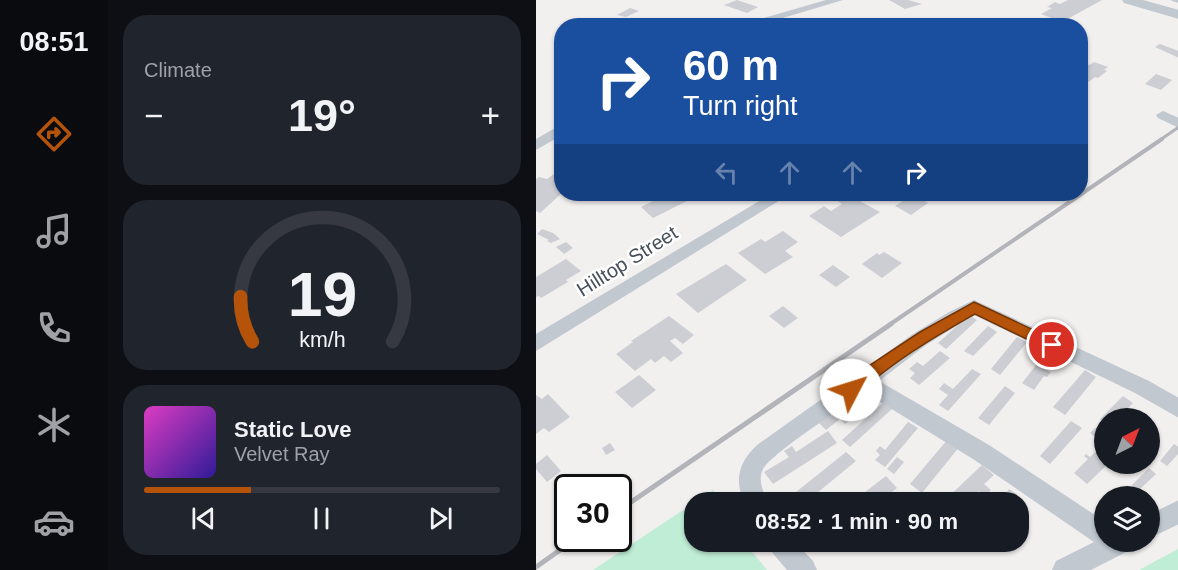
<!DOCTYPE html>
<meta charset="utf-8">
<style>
:root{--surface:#171b24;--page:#20242c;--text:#f1f3f6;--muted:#9ea1a6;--line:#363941;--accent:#b45309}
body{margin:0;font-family:Arial,sans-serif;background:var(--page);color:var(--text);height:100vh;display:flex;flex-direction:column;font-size:22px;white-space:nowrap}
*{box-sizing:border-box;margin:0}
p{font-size:20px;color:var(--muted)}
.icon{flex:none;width:33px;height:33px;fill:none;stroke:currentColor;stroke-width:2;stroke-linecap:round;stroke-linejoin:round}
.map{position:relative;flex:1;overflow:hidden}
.panel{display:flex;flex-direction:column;gap:15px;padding:15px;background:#0d0f14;width:428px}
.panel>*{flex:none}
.top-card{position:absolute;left:18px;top:18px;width:534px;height:183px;border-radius:24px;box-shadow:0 2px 4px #0004;background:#1a4fa0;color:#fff;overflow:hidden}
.needle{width:39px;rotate:42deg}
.fabs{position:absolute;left:558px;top:408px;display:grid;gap:12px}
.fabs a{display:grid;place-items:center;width:66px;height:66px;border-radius:50%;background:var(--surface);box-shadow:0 2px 4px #0004;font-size:30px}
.speed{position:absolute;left:18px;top:474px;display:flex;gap:12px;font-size:30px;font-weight:700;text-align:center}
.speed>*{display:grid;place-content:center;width:78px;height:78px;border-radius:50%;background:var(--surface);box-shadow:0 2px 4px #0004;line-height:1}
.speed .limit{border:3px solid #111;border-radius:9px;background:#fff;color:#111}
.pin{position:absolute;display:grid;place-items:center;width:51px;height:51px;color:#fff;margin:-26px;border:3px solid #fff;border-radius:50%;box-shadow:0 2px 6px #0007}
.me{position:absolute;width:66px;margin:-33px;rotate:50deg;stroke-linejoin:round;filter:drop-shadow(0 0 4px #0008)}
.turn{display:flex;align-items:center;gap:21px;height:126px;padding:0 30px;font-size:27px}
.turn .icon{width:78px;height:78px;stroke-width:2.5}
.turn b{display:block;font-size:42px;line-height:51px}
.lanes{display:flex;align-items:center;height:57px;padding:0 30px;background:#0003;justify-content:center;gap:30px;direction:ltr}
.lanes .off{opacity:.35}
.big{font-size:45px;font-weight:700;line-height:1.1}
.panel .card{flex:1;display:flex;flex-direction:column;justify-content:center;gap:9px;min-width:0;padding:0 21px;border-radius:24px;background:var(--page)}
.panel .dial{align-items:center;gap:0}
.dial svg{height:156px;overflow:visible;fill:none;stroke:var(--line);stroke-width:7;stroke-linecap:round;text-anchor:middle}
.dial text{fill:var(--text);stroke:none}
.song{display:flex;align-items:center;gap:18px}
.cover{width:72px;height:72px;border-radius:9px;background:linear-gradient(135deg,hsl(310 70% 55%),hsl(250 70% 35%))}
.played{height:6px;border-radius:3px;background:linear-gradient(90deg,var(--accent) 30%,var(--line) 30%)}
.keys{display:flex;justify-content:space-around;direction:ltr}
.heat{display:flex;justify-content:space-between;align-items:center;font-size:33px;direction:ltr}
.trip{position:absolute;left:148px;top:492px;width:345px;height:60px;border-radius:24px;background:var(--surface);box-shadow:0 2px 4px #0004;font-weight:700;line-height:60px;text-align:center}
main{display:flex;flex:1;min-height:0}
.tab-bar{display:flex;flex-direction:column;width:108px;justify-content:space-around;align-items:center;background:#090b0e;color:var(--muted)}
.tab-bar .icon{width:42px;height:42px}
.tab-bar .on{color:var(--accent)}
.tab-bar b{font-size:27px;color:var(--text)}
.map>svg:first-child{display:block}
</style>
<main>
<nav class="tab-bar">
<b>08:51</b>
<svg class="icon on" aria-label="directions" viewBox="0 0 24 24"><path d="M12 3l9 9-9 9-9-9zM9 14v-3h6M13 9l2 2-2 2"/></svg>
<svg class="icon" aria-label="music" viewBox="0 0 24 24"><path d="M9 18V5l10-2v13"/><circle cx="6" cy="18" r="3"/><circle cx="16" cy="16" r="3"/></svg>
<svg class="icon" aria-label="phone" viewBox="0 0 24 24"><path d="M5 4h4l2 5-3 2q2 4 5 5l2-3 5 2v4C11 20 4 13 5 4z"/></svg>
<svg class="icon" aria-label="climate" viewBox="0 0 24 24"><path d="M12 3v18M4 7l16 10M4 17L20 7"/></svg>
<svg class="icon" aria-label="car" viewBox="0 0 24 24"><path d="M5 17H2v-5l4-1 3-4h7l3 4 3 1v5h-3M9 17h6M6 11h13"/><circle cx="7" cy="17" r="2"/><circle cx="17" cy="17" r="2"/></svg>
</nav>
<section class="panel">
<div class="card"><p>Climate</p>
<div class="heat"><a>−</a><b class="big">19°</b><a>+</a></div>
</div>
<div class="card dial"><svg viewBox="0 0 100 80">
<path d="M14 69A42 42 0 1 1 86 69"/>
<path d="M14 69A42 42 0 0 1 8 46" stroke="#b45309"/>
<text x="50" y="56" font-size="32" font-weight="700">19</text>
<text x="50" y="72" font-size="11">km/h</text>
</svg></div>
<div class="card">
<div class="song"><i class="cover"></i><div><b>Static Love</b><p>Velvet Ray</p></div></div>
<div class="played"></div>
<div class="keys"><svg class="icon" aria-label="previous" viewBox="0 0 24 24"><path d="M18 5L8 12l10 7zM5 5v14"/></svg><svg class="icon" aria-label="pause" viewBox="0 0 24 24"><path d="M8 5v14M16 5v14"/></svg><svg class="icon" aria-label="next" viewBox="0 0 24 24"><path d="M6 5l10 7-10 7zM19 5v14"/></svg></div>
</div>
</section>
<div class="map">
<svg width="643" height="570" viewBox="0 0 643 570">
<rect width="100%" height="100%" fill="#f2efef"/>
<path fill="#c0edd6" d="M177,490L183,502H159V542H208L231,570H57Z
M642,549V570H603Z"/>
<path fill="#ccced3" d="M201,0L222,7L211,13L188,5Z
M353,0H372L386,4L369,9Z
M532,0H566L526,22L505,14L516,8L511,7L519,2L524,4Z
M94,8L103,11L90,17L81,15Z
M624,44L643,51V58L619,47Z
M544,62L553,65L558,62L572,67L568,70L571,71L562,78L559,77L551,83L544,80Z
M620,74L636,80L625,90L609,84Z
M18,174L26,177V193L4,213L0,211V179L3,177L11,179Z
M131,194H165L117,218L105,207Z
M311,194L344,212L305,237L273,216L288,206L295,211L306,204L300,200Z
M377,194L392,203L375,215L359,206Z
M6,229L17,233L24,239L15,243L11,241L13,240L1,234Z
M247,231L262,242L249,251L257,257L229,274L202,253L225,239L229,242Z
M30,242L37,248L28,254L20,247Z
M348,252L366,263L346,278L326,264L341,253L343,255Z
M30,259L45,271L30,280L32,282L5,298L3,296L0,297V277Z
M190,264L211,280L162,313L140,294Z
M297,265L314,277L300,287L283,275Z
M247,306L262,318L248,328L233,316Z
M433,315L441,320L410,349L402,343Z
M133,316L158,335L147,344L139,338L134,341L147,353L135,362L128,356L119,363L115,359L99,371L80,354L97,342L95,341Z
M452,326L461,332L437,356L428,351Z
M481,337L491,342L464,375L455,369Z
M512,350L522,356L512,371L515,372L511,377L508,376L498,390L486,383Z
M404,351L414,358L383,385L374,378L379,373L373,369L381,362L387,366Z
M436,369L445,374L412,411L403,405L412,395L403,389L408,383L417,389Z
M549,370L560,377L529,415L517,407Z
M103,375L120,390L96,408L79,392Z
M469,386L479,393L453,425L442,418Z
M12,394L34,417L13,432L8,428L0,434V395L6,399Z
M587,396L597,403L582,418H568V423L564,419Z
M309,402L317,409L315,411L318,414L314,417L316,419L309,424L304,419L290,430L282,422Z
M347,403L356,409L314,447L306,440Z
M535,421L546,428L514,464L504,456Z
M372,422L382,428L349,467L339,460L344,455L340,451L344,446L349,450Z
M559,428L568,434L566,442L554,433Z
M292,431L301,443L237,484L228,472L253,457L248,451L256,446L260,452Z
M412,439L424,446L386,493L374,484Z
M74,443L79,450L70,455L66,448Z
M568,444V464H572L551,484L538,473L552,459L548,456L550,454L554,457Z
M638,444L643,447V453L631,466L624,461Z
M310,452L320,461L270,502H252L250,500Z
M11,455L25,471L11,482L0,469V464Z
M361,457L368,462L358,474L351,469Z
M446,465L458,475L448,484L455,490L449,496L443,491L431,502H407Z
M613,468L620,474L602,491L596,485Z
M350,476L361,488L343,502H316Z
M473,489L482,495L477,502H464Z"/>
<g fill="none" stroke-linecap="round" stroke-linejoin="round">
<path fill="#c1c8d0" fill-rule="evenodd" d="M635,0H643V3L636,1Z
M238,15H242L265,26H256L238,17Z"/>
<path fill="#c1c8d0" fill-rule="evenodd" d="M290,0H307L220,26H200Z
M627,111L643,118V128L622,118L620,115Z
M26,124V135L0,150V139Z
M235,194H254L0,351V334Z
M438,300L613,381L643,398V418L599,393L438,315L390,345L343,381L453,445L568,521V542H597L594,550L555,570H516L520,561L558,542L437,459L328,392C308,408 234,453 226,471C222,482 228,493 232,502H208C198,479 203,462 221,445L377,334L413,312Z
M643,500V524L614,538V514Z
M231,542H259L277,561L281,570H251L234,550Z"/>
<path fill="#c1c8d0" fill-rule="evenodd" d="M586,0H607L643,10V19L588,3Z"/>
<path stroke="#b2b4b9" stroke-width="3" d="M624,140L643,127"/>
<path stroke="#b2b4b9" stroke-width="4" d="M353,325L626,139"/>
<path stroke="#b2b4b9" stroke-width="5" d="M82,511L355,324
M0,567L41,538"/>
</g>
<path fill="#b45309" stroke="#753606" stroke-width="1.5" d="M438,302L521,341L523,345L521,349H511L439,314C406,333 374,351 344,375C334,382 323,399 310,394L307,390L310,385L334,365L384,332Z"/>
<g text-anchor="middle" stroke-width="5" stroke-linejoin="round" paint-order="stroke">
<g font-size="20" fill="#48505c" stroke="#fff">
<text transform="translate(91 261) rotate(-32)" y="7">Hilltop Street</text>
</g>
</g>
</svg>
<div class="fabs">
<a><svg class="needle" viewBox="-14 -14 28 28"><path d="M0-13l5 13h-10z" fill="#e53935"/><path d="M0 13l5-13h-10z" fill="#9ea1a6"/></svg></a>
<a><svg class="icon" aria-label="layers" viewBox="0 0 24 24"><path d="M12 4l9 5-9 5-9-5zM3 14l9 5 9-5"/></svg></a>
</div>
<div class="speed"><div class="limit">30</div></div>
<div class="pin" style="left:516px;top:345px;background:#d93025"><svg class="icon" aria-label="arrive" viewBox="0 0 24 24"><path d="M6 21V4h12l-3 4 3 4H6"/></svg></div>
<svg class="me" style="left:315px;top:390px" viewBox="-20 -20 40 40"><circle r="19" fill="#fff"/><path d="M0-13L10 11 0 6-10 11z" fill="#b45309"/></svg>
<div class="trip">08:52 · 1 min · 90 m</div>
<div class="top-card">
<div class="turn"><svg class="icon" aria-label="right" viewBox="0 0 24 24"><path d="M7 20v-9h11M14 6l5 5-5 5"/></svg><div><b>60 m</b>Turn right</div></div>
<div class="lanes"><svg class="icon off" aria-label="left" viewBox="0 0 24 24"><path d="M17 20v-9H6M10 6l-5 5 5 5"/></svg><svg class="icon off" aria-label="ahead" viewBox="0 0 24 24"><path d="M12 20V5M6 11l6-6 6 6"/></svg><svg class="icon off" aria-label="ahead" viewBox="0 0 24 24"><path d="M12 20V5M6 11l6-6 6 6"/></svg><svg class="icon" aria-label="right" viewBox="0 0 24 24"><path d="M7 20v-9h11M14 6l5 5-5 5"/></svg></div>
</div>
</div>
</main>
